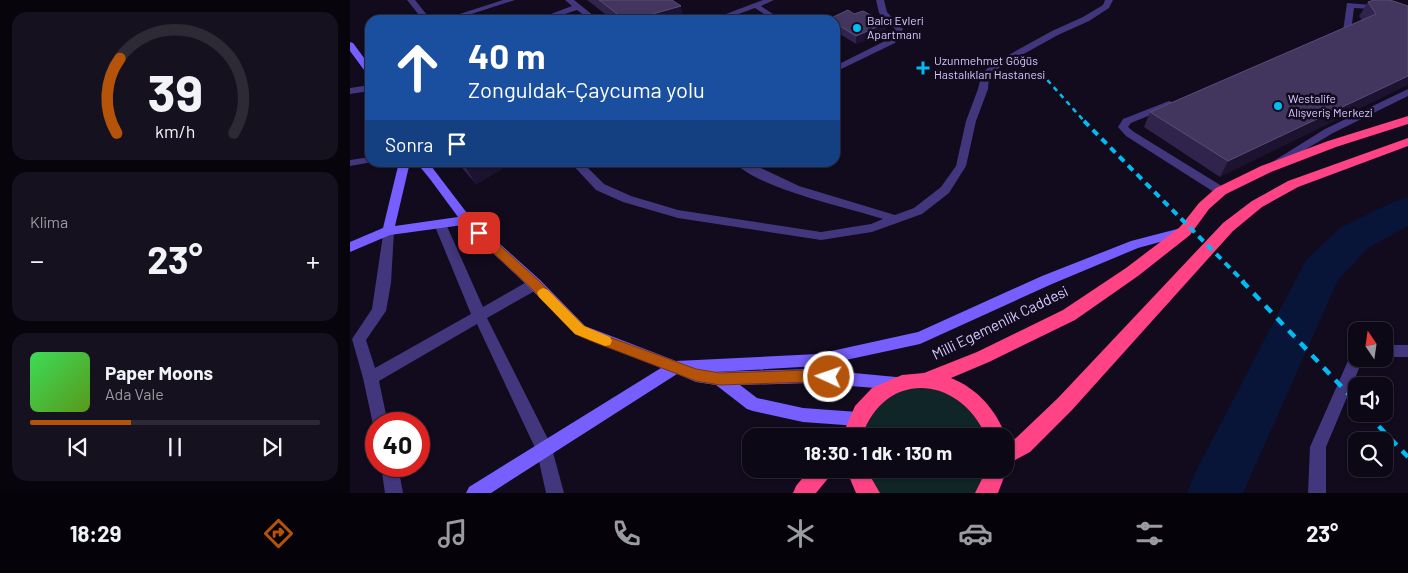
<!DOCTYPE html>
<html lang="tr">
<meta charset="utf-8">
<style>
:root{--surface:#0d0816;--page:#16111f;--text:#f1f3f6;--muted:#9a9aa1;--line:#2d2935;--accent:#b45309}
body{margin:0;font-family:Barlow,sans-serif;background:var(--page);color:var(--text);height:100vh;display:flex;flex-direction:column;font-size:19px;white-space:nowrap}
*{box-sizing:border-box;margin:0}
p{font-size:16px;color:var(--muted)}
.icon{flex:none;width:28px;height:28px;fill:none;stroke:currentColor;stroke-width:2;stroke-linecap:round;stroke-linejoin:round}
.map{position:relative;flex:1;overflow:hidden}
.drawer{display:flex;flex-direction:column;gap:12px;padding:12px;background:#07040c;width:350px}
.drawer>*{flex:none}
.banner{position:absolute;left:15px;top:15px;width:475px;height:152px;border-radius:15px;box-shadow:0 1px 4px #0004,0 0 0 1px var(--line);background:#1a4fa0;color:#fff;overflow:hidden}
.needle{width:32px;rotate:347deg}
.fabs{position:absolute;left:998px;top:322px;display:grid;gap:10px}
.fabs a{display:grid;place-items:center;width:45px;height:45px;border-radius:10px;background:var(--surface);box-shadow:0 1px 4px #0004,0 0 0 1px var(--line);font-size:25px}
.speed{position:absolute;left:15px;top:412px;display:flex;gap:10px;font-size:25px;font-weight:700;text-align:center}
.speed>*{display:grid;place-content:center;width:65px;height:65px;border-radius:50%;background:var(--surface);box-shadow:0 1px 4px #0004,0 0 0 1px var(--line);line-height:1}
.speed .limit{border:8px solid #d22;background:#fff;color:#111}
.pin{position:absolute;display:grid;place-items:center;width:42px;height:42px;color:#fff;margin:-21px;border-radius:10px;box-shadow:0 2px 8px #0006}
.me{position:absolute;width:55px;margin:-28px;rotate:273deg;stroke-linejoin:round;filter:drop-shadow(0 0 4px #0008)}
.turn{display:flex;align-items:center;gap:18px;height:105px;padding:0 20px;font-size:22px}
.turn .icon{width:65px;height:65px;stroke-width:2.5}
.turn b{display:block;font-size:35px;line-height:42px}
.then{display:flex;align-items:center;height:48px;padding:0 20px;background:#0003;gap:10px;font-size:19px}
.big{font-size:38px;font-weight:700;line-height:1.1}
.drawer .tile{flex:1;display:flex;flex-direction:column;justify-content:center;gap:8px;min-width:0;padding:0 18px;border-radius:15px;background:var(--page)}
.drawer .dial{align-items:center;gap:0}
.dial svg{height:130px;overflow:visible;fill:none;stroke:var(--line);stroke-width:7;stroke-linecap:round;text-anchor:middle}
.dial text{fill:var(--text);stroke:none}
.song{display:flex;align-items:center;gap:15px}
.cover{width:60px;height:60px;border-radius:8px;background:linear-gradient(135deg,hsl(130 70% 55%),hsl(90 70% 35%))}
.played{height:5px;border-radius:2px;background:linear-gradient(90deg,var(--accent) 35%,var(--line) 35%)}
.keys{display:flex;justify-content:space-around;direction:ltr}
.heat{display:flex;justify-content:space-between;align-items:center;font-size:28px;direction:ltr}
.trip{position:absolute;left:392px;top:428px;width:272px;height:50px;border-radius:15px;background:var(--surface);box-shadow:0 1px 4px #0004,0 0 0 1px var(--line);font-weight:700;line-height:50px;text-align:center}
.menu{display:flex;height:80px;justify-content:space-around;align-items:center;background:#050309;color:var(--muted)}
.menu .icon{width:35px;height:35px}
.menu .active{color:var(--accent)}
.menu b{font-size:22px;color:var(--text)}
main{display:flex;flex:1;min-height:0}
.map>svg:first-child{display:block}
</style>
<main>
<section class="drawer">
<div class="tile dial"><svg viewBox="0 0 100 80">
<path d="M14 69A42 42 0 1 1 86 69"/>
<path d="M14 69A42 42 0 0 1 16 23" stroke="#b45309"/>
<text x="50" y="56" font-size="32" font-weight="700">39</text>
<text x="50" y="72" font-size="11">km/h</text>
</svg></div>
<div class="tile"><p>Klima</p>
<div class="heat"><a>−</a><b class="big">23°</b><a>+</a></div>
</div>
<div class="tile">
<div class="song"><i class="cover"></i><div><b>Paper Moons</b><p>Ada Vale</p></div></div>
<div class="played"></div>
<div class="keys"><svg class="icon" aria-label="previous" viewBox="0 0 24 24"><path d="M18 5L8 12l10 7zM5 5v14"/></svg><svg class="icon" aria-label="pause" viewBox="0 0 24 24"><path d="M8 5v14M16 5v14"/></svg><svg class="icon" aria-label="next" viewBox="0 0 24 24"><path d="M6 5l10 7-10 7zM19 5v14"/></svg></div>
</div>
</section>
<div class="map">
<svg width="1058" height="493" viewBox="0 0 1058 493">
<rect width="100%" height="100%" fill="#110b1d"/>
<path fill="#0f2527" d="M568,384L607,393L635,422L640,436H509L510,430L532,398Z
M513,469H640L632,486L625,493H530Z"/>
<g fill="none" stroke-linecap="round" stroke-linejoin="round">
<path fill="#091439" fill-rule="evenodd" d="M1058,197V226L1018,248L988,280L893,493H837L845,473L956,260L990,228L1045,201Z"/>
<path fill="#42367c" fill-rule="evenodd" d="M57,0H65L81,20H73Z
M153,0H165L103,20H91Z
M215,0H224L249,20H240L227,10L197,20H185L222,6Z
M413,0H424L411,6L432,20H423L405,8L372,20H360Z
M526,0H534L537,12L553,29L545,43L485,72V66L539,39L545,29L529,13Z
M755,0H763L759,8L739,21L708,35L650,67L639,76L638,89L626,121L616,166L599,193L572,214L522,232L471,240L328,218L273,202L246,190L220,162H232L254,184L281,196L328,210L471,232L521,224L533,219C496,207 409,189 384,162H398L449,186L545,215L564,208L591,187L606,166L616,121L628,89L632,73L644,63L702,31L733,17L753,5Z
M997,3L1022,5L1058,15V20L1021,9L1004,8L1001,32L991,38H985V34L993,31Z
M20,85V91L0,94V88Z
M1058,89V96L983,133L926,167L922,168L917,165L975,129Z
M819,101L822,102V106L781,123L778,127L784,132L875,188L877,191L875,194H867L776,136L768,127L773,119Z
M20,157V162H23L0,166V160Z
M90,220L96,224L133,307L180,280L185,279L190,280L192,284L190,288L137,318L201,445L214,493H196L187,452L127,324L29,381L38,424H26V430L24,429L13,378L2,339L22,309L34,228H42L44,231L41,283L36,311L16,340L25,368L121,314L84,224Z
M1034,345H1058V357H1034Z
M1006,352V359H1013L976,447V493H958L960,447L1001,354Z
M31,466H48L53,493H35Z"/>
<path fill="#775fff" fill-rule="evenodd" d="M0,42L3,43L20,66V75L17,74L0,51Z
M49,162H60L45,226L108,217L80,179L66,162H78L120,217L190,280L235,326L326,361L468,354L568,332L692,276L781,241L835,227L841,231L839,234L788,248L702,284L570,344L468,366L365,372L461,369L557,378L560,383L557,388L552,390L461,383L390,385L407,398L453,408L508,412L514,414L516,419L514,424L508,426L453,422L403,411L397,409L366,385L346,382L327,374L141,493H116L119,487L311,368L225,334L180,288L113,225L40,235L0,252V242L33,228Z"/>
<path fill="#ff4385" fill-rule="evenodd" d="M1058,116V124L986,147L921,172L876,194L859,209L840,235L788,276L725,320L639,362L601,378C628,389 645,409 656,436H636C609,375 535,369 512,436H492L505,406L522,388L552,375L574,373L627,352L713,310L776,268L830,227L849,203L866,188L911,166L978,141Z
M1058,138V146L948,187L912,207L883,231L722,410L680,452L656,465V444L666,438L708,398L873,223L902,201L938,181Z
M656,467L657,469L648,493H625L637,469H656Z
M460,469H483L480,476L466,493H443L446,486Z
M496,469H516L530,493H506Z"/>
<path stroke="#01bcf2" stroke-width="2.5" stroke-dasharray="5 4.5" stroke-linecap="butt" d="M691,73L735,122"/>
<path stroke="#01bcf2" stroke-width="4" stroke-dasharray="7 5.5" stroke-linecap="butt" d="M734,121L894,282"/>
<path stroke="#01bcf2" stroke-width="4.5" stroke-dasharray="9 8" stroke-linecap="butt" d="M892,281L1006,402
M1017,414L1058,457"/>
</g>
<path fill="#30244c" d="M237,0H322L334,19L331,20H263Z
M1040,0L870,177L794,127L800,112L1012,20L1009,16L1018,2Z
M498,10L504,14L513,11L536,23V32L506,44L485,31V20H479Z
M107,162H164L126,184Z"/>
<path fill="#1c1331" d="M331,6L334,19L331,20H281Z
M536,23V32L506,44V36Z
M1058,76V85L870,177L878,161Z
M125,162H164L126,184L116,168Z"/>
<path fill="#42365f" stroke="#594d78" d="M249,0H322L331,6L281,20H275Z
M1024,0H1040L1058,6V76L878,161L800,112L1026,14L1018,2Z
M498,10L504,14L513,11L536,23L506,36L485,23V20L479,19Z
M111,162H125L116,168Z"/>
<path fill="#b45309" stroke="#753606" d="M129,229L133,230L189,281L234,326L251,334L346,369L370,373L461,370L484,373L486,377L484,381L479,383L461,382L370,385L346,381L241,341L225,334L180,287L125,236L124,233L125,230Z"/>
<path fill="#f59e0b" d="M193,288L198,290L234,326L260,337L262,341L260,345L255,346L225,334L189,297L187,293L189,290Z"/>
<g fill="#01bcf2" stroke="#110b1d" stroke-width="2">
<circle cx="507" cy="28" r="5"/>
<path d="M570.5 60.5h5v5h5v5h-5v5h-5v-5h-5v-5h5z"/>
<circle cx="928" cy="106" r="5"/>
</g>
<g text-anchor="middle" stroke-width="5" stroke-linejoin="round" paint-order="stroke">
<g font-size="12" fill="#d5c8ff" stroke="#110b1d" text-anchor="start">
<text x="517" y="25">Balcı Evleri<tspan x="517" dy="14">Apartmanı</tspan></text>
<text x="584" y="65">Uzunmehmet Göğüs<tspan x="584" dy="14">Hastalıkları Hastanesi</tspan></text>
<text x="938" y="103">Westalife<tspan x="938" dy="14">Alışveriş Merkezi</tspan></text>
</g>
<g font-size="15" fill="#d5c8ff" stroke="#110b1d">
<text transform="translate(650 323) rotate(-26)" y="5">Milli Egemenlik Caddesi</text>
</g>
</g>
</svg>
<div class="fabs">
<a><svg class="needle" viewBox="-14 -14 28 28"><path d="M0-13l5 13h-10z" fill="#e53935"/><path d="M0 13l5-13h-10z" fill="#9a9aa1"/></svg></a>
<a><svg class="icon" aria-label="sound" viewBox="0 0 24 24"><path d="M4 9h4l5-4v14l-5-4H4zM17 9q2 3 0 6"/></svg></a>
<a><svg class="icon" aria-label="search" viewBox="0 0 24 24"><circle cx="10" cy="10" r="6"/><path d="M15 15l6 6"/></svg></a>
</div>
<div class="speed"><div class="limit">40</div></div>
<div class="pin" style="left:129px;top:233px;background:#d93025"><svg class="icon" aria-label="arrive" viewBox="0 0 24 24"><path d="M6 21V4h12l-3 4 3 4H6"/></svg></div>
<svg class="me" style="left:479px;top:377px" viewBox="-20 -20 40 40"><circle r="17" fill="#b45309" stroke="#fff" stroke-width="3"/><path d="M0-11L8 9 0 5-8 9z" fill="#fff"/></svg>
<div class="trip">18:30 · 1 dk · 130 m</div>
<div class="banner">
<div class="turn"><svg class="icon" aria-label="ahead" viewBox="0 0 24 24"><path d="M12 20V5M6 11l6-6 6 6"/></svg><div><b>40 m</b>Zonguldak-Çaycuma yolu</div></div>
<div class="then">Sonra<svg class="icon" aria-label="arrive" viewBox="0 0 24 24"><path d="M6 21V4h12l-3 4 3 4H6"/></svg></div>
</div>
</div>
</main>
<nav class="menu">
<b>18:29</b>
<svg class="icon active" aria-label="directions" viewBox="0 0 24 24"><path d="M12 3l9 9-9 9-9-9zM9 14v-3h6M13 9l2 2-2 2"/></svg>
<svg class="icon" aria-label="music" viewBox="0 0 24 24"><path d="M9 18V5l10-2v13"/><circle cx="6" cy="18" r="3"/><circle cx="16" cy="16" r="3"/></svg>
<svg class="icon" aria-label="phone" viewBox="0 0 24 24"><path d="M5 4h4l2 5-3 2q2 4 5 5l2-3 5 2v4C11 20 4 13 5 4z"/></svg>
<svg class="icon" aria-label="climate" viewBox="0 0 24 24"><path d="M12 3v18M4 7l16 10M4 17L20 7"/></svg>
<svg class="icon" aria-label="car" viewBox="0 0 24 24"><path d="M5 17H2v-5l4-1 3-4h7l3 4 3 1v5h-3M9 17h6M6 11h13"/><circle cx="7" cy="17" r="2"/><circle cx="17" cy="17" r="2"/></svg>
<svg class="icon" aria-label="filters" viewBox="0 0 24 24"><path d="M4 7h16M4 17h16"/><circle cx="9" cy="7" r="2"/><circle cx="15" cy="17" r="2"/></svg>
<b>23°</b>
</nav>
